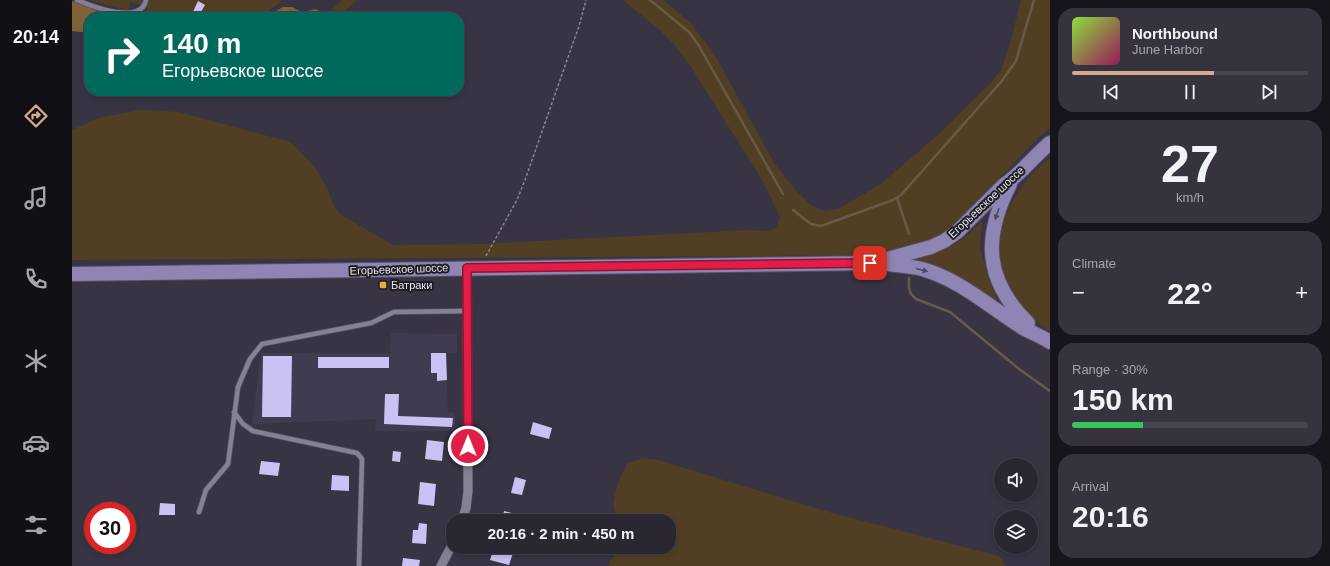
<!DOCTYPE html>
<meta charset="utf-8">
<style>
:root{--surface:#2a2733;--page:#36333f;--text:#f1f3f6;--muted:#a5a5ac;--line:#46444e;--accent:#d6ab8b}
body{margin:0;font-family:Helvetica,sans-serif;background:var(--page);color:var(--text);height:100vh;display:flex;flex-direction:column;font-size:15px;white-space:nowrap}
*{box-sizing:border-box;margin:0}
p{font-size:13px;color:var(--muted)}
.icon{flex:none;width:22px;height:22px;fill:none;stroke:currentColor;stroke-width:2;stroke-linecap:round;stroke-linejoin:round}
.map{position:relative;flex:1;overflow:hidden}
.side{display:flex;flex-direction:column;gap:8px;padding:8px;background:#17151c;width:280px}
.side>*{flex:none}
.top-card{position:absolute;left:12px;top:12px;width:380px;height:84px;border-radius:16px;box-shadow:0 2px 6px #0003,0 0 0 1px var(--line);background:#00695c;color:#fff;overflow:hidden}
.buttons{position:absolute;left:922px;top:458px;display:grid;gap:8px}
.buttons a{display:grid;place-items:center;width:44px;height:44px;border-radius:50%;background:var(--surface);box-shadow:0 2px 6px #0003,0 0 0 1px var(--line);font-size:20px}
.speed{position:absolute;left:12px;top:502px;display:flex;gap:8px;font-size:20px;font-weight:700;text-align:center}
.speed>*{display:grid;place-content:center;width:52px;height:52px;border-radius:50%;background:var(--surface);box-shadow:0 2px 6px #0003,0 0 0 1px var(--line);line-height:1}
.speed .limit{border:6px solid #d22;background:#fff;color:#111}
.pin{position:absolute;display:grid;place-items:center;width:34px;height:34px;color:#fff;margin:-17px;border-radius:8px;box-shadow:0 2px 6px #0006}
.me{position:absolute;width:44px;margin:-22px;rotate:0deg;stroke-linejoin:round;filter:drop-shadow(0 0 3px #0008)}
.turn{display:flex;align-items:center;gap:14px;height:84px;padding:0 12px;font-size:18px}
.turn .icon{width:52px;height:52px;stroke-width:2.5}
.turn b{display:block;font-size:28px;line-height:34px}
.big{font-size:30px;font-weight:700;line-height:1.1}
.side .tile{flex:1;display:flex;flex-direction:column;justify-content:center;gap:6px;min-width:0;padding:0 14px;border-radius:16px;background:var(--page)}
.side .dial{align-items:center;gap:0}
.dial b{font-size:52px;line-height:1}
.song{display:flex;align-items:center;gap:12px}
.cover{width:48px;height:48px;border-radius:6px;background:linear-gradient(135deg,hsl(90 70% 55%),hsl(330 70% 35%))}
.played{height:4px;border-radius:2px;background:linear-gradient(90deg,var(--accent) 60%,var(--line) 60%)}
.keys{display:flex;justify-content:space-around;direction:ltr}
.heat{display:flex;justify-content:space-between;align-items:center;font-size:22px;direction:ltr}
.charge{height:6px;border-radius:3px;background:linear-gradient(90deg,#34c759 30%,var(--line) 0)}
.trip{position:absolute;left:374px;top:514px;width:230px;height:40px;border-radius:16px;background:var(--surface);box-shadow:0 2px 6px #0003,0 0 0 1px var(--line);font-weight:700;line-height:40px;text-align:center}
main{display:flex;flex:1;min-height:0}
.menu{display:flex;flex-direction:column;width:72px;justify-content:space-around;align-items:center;background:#111014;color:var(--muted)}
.menu .icon{width:28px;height:28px}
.menu .selected{color:var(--accent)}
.menu b{font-size:18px;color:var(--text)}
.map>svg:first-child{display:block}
</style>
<main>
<nav class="menu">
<b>20:14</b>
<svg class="icon selected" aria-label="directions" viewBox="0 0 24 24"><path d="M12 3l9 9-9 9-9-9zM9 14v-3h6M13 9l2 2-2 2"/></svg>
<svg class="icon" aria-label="music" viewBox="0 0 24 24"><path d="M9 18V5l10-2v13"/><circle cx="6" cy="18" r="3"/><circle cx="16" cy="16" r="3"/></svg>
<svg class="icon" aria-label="phone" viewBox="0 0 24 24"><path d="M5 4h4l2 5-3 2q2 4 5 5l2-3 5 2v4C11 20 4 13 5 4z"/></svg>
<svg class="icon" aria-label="climate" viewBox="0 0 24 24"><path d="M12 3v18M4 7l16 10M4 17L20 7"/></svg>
<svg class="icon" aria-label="car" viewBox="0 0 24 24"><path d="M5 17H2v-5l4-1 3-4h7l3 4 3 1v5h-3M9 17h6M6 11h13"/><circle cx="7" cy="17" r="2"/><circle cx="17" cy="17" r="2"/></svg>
<svg class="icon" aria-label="filters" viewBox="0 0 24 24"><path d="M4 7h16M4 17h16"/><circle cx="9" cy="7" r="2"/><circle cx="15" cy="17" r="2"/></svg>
</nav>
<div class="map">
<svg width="978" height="566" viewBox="0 0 978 566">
<rect width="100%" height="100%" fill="#383444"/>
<path fill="#403b51" d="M319,333L385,334V353H374L376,412L383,413V431H303L304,419L180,424L189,353H318Z"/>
<path fill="#513f23" d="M17,0H70V5L58,2L56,10Z
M77,0H211L188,17H72Z
M270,0H285L267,17H252Z
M551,0H591L619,23L644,57L702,163L725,192L739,205L752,211L766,209L809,184L868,133L919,83L929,70L937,48L949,0H978V128L967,137L882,225L858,241L819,251L781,255L682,256L0,260V130L26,118L69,110L107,112L215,141L222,145L244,169L256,190L262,207L269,215L321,245L409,244L679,230C688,231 696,233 704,228L708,218C694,182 670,148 649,115C632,88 616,58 593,35C580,23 565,12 551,0Z
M978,158V332C908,281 914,211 978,158Z
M909,221L910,222L908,246L915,274L926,302L878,272L844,260C870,251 891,244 909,221Z
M570,458L586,460L760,513L927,556L934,566H536L546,547H597V521H545L541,503L546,483L555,464Z"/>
<path fill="#7f6337" d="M0,1L48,17H17V33L0,31Z
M211,7H220L230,12L244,9L249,12L250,15L249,17H193Z"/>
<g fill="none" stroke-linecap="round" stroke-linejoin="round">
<path stroke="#685a48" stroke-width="2.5" d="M578,0L618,33L627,46L711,194
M825,198L837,234
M721,210L739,224L749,226L821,200L829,195L929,82L944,61L962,0
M837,278V288L839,294L844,299L878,312L947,369L978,391"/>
</g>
<path fill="#ccc1f3" d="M126,1L133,5L126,17L120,14Z
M359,353H374L375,380L365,381V373H359Z
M191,356H220L219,417H190Z
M246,357H317V368H246Z
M313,394H327L326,416L381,418L380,427L312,424Z
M461,422L480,428L477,439L458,434Z
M355,440L372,442L370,461L353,459Z
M321,451L329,452L328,462L320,461Z
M189,461L208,463L206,476L187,474Z
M260,475L277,476V491L259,490Z
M443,477L454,480L450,495L439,493Z
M348,482L364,484L362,506L346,504Z
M88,503L103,504V515H87Z
M432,511L463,519L462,521H430Z
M347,523L355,524L354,544L340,543L341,530H346Z
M422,547H443L437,565L418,560Z
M331,558L348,560L347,566H330Z"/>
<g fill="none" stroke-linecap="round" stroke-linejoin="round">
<g stroke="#53505d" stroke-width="6">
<path id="lane" d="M5,0C21,7 69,25 74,0
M162,412L171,424L181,431L285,453L290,459L287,566
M127,512L134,490L156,464L166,387L178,359L190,344L299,323L322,312L395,311"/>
</g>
<g stroke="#53505d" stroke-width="10">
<path id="street" d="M390,521L394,508L396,491L395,267
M369,566L381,543"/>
</g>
<g stroke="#53505d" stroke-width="16">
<path id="primary" d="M938,184C911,237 912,280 956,323
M812,260L859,247L872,241L885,232L932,185C949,174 962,156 978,143
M0,274L798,263C815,264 833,265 850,269C887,279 919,308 951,328C960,333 969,336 978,342"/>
</g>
<path stroke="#898693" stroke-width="1.5" stroke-dasharray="3 2" stroke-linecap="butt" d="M414,256L445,200L453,180L507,26L514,0"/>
<use href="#lane" stroke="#858194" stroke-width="4.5"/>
<use href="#street" stroke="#858194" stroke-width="9"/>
<use href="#primary" stroke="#9084b5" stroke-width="14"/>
</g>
<defs><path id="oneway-solid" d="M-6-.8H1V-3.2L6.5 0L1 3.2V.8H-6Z"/></defs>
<g fill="#4c465e">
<use href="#oneway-solid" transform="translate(925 214) rotate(109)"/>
<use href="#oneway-solid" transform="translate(850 270) rotate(15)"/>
</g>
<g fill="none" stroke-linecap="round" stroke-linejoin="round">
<g stroke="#92132f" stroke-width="10">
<path id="route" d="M396,446L395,268L798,263"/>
</g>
<use href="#route" stroke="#e11d48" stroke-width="7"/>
</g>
<rect fill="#eaaa39" stroke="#1f1d24" stroke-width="1.5" x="307" y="281" width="8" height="8" rx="2"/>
<g text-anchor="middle" stroke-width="4" stroke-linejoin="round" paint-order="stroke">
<g font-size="11" fill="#e7e5ef" stroke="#1f1d24">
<text transform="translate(914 202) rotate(-43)" y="4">Егорьевское шоссе</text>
<text transform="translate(327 269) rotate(-2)" y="4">Егорьевское шоссе</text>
</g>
<g font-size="11" fill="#e7e5ef" stroke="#1f1d24" text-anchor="start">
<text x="319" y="289">Батраки</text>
</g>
</g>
</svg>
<div class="buttons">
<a><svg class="icon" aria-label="sound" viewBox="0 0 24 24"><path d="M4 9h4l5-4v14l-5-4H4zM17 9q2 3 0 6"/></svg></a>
<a><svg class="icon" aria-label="layers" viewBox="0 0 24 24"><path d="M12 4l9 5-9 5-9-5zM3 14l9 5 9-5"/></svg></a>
</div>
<div class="speed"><div class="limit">30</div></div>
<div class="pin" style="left:798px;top:263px;background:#d93025"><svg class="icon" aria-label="arrive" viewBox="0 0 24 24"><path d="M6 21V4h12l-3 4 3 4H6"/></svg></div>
<svg class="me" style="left:396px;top:446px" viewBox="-20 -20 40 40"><circle r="17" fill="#e11d48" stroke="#fff" stroke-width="3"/><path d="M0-11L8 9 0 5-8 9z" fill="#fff"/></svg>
<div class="trip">20:16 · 2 min · 450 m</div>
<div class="top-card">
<div class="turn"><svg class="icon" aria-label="right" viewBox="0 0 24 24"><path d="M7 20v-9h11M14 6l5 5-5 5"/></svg><div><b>140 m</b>Егорьевское шоссе</div></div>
</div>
</div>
<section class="side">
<div class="tile">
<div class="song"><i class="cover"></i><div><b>Northbound</b><p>June Harbor</p></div></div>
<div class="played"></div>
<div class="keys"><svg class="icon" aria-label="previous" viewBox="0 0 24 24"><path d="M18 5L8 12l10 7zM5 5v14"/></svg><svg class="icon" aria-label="pause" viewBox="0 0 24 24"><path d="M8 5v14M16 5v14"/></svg><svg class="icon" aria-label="next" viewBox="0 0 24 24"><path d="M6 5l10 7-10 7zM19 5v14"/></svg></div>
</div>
<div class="tile dial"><b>27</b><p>km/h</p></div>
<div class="tile"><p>Climate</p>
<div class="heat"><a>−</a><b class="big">22°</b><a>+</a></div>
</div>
<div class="tile"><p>Range · 30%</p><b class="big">150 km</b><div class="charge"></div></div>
<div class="tile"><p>Arrival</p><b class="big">20:16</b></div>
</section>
</main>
